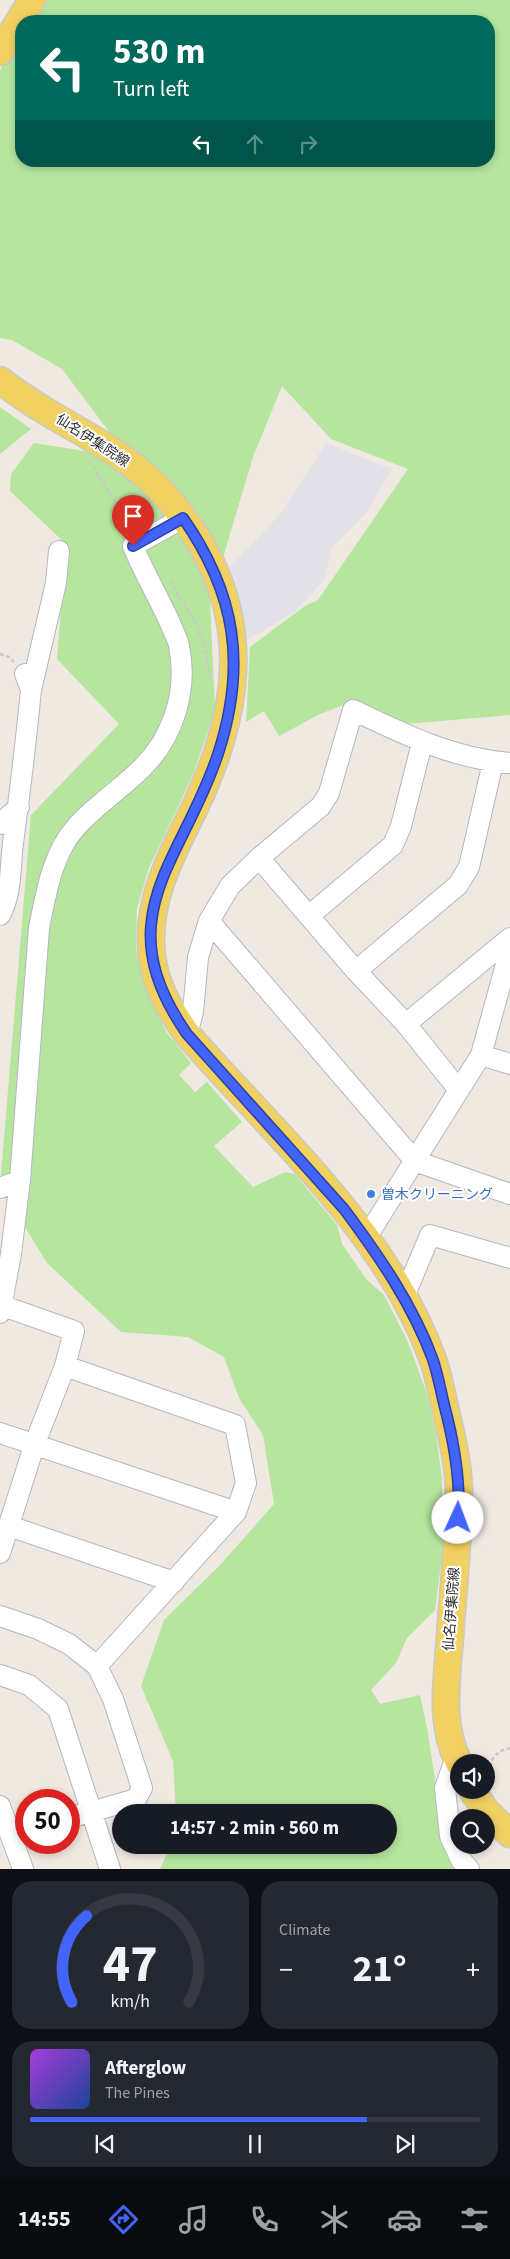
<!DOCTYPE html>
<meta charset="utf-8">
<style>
:root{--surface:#171b24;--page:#242831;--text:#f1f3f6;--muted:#9ea1a6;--line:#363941;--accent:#4264fb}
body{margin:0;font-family:"Source Sans 3","Noto Sans JP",sans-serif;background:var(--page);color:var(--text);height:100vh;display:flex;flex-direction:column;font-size:19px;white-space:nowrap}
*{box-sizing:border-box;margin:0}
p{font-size:16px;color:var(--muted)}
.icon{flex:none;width:28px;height:28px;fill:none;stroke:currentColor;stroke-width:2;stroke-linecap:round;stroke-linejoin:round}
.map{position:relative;height:1869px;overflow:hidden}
.details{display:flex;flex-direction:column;gap:12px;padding:12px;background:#0d0f14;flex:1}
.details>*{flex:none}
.guide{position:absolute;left:15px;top:15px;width:480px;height:152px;border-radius:20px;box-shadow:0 2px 8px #0003;background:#00695c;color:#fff;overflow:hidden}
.tools{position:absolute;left:450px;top:1754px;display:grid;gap:10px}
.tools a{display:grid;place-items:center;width:45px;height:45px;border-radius:50%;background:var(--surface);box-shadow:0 2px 8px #0003;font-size:25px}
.speed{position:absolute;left:15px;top:1789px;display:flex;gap:10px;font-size:25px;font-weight:700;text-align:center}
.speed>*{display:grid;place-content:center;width:65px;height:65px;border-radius:50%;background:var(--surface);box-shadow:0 2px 8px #0003;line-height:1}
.speed .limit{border:8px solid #d22;background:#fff;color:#111}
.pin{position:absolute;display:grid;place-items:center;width:42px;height:42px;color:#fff;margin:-51px -21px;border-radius:50% 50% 50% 0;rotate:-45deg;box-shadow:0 0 5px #0007}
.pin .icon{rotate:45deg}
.me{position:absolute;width:55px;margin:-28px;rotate:2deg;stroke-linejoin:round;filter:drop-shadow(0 0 4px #0008)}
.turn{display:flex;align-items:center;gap:18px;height:105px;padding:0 15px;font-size:22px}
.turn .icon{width:65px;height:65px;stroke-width:2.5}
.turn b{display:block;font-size:35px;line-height:42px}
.lanes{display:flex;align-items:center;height:48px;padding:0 15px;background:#0003;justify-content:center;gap:25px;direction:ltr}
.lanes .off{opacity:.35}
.big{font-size:38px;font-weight:700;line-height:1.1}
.details .card{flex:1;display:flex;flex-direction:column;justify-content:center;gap:8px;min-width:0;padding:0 18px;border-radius:20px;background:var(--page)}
.details .dial{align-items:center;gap:0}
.dial svg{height:130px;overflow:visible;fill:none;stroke:var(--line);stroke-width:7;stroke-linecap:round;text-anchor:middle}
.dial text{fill:var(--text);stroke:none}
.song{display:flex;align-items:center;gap:15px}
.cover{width:60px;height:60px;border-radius:8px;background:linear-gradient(135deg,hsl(280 70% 55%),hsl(220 70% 35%))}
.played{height:5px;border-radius:2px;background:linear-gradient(90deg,var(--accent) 75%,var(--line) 75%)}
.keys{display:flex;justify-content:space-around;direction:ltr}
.heat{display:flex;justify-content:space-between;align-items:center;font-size:28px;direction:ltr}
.details .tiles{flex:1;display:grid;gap:12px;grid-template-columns:1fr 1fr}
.card:last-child{grid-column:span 2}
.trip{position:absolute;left:112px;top:1804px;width:285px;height:50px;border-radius:25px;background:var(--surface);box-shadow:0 2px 8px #0003;font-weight:700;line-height:50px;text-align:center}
.tab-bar{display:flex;height:80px;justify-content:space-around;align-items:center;background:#090b0e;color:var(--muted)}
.tab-bar .icon{width:35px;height:35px}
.tab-bar .on{color:var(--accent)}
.tab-bar b{font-size:22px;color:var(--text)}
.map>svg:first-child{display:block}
</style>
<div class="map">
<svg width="510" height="1869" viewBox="0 0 510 1869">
<rect width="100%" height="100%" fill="#efe9e1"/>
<path fill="#e3e1e8" d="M326,443L392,469L367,512L332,548L324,580L296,611L242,643L225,573L282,512Z"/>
<path fill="#b6e59e" d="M42,0H510V715L406,724L351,702L320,714L279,736L264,711L246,722L250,647L305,606L318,600L408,469L331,439L282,386L253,457L210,601L215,710L193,775L149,868L137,909L136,949L140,971L146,990L167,1033L191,1063L179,1075L195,1092L207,1082L242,1122L214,1146L253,1187L285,1172L295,1174L337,1225L342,1244L367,1280L384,1295L408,1342L426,1391L436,1434L442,1478L443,1549L435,1610L407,1638L396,1663L371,1690L380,1704L420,1695L427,1728L446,1850L458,1869H160L171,1845H389V1812H176L173,1761L141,1686L164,1620L221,1564L274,1504L263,1435L239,1398L224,1357L188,1337L121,1332L47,1263L0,1186L31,815L119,724L57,659L66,544L10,491L11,474L34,443L103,454L113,437L62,369L12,340L0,338V70L21,35V161H489V21H30Z
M0,407L31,429L0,454Z"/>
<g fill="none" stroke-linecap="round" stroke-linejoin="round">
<g stroke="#b4b7c1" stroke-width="22">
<path id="minor" d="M31,690L56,583L59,551
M0,824L19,807
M259,858L356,971L406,1024L458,1089
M0,915C12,894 10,866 13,843C20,792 26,741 31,690L25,674
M310,915L393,845L401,826L422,743
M209,921L415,1161L510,1194
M356,971L458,885L469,867L493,762
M406,1024L510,938
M187,1034L193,1012L198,957L209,921L230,886L259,858L321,806L329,793L353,710C403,734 454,759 510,763
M481,1055L510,1064
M0,1188L20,1180
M366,1238L481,1055L510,950
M404,1297L430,1235L510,1258
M0,1313L11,1254L20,1180L39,928C46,894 52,853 77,826C96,805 122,788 142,768C174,736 188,690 179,646C178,639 173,631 171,625C159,598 144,573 133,546L183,518
M65,1366L235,1425L246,1483L236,1512L97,1666
M0,1433L236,1512
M9,1526L174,1582
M0,1553L35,1443L65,1366L74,1331L3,1306
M0,1616L38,1629L69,1644L97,1666L113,1699L142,1788L136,1799L69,1818
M0,1675L29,1685L58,1709L110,1869
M456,1757L445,1788L450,1836L461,1860L469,1869
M0,1806L23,1869"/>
</g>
<g stroke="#c9c9c9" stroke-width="29">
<path id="major" d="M0,52L32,0
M0,380C52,422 118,443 164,494C252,592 249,694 195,807C172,854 145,902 152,956C155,985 170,1010 187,1034C273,1133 388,1233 433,1360C439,1377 442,1395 446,1412C453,1441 460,1472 459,1502C458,1547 453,1592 450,1637C447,1679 439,1724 459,1763
M472,1790L486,1811L510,1834"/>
</g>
<path stroke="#c9c9c9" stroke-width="2.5" stroke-dasharray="4 2.5" stroke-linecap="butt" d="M89,461L132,528
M170,581L195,622L204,644L211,681
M0,654L9,657L14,662
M490,1780C488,1764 492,1752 510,1748"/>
<use href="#minor" stroke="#fff" stroke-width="20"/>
<use href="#major" stroke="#f2d163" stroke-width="26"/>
</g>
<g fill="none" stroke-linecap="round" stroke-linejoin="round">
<g stroke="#2b41a3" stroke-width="12">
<path id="route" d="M133,546L183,518C236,594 247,665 218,754C182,863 105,916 187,1034L344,1209C379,1256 413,1305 433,1360C439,1378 442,1398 447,1416C455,1449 461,1483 458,1518"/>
</g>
<use href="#route" stroke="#4264fb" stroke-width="9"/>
</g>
<circle fill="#3f7fe0" stroke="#fff" stroke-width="2" cx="371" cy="1194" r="5"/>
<g text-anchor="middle" stroke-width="4" stroke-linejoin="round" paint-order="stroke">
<g font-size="14" fill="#2e2e2e" stroke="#fff">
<text transform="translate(93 440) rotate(33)" y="5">仙名伊集院線</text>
<text transform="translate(451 1609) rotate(-86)" y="5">仙名伊集院線</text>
</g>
<g font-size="14" fill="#366cbe" stroke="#fff" text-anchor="start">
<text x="381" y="1199">曽木クリーニング</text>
</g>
</g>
</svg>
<div class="tools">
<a><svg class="icon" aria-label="sound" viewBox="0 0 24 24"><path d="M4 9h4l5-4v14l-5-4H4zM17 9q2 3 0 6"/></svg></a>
<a><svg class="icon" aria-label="search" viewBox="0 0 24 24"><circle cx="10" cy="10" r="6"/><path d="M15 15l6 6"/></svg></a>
</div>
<div class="speed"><div class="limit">50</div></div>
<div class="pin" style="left:133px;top:546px;background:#d93025"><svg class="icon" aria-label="arrive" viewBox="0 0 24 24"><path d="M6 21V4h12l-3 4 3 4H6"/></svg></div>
<svg class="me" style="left:458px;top:1518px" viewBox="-20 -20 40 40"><circle r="19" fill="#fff"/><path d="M0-13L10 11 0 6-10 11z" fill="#4264fb"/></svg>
<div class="trip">14:57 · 2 min · 560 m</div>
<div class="guide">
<div class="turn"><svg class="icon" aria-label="left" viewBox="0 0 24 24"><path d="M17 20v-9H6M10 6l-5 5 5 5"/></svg><div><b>530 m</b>Turn left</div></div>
<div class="lanes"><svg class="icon" aria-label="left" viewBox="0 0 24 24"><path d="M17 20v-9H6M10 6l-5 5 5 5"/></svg><svg class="icon off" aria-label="ahead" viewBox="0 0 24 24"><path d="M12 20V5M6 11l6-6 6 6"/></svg><svg class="icon off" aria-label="right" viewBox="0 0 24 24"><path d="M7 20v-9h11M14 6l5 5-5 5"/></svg></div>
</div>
</div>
<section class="details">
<div class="tiles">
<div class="card dial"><svg viewBox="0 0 100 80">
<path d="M14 69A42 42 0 1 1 86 69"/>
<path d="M14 69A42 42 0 0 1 23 16" stroke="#4264fb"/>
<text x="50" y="56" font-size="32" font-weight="700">47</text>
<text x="50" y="72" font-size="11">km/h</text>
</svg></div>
<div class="card"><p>Climate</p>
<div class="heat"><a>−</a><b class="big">21°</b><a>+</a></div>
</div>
<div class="card">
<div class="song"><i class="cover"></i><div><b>Afterglow</b><p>The Pines</p></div></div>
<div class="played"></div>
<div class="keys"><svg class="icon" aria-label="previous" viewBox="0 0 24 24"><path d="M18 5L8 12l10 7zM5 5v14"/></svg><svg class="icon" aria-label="pause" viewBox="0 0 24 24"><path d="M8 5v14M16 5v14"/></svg><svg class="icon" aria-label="next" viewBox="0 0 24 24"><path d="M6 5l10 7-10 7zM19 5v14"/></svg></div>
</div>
</div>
</section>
<nav class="tab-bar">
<b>14:55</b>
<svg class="icon on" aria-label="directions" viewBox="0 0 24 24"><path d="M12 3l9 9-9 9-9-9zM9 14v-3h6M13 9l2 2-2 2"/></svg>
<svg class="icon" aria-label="music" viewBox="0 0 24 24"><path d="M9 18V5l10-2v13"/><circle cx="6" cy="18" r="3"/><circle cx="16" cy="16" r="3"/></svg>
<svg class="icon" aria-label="phone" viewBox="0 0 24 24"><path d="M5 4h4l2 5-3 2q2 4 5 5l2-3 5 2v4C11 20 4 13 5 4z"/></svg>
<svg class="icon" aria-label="climate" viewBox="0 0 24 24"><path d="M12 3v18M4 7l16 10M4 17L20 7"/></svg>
<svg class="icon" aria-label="car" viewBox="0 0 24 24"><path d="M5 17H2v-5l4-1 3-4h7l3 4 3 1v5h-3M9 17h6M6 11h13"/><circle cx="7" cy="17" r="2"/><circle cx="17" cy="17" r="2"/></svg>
<svg class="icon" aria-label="filters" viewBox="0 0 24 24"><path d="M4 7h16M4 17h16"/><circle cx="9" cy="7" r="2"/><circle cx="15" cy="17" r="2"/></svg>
</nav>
